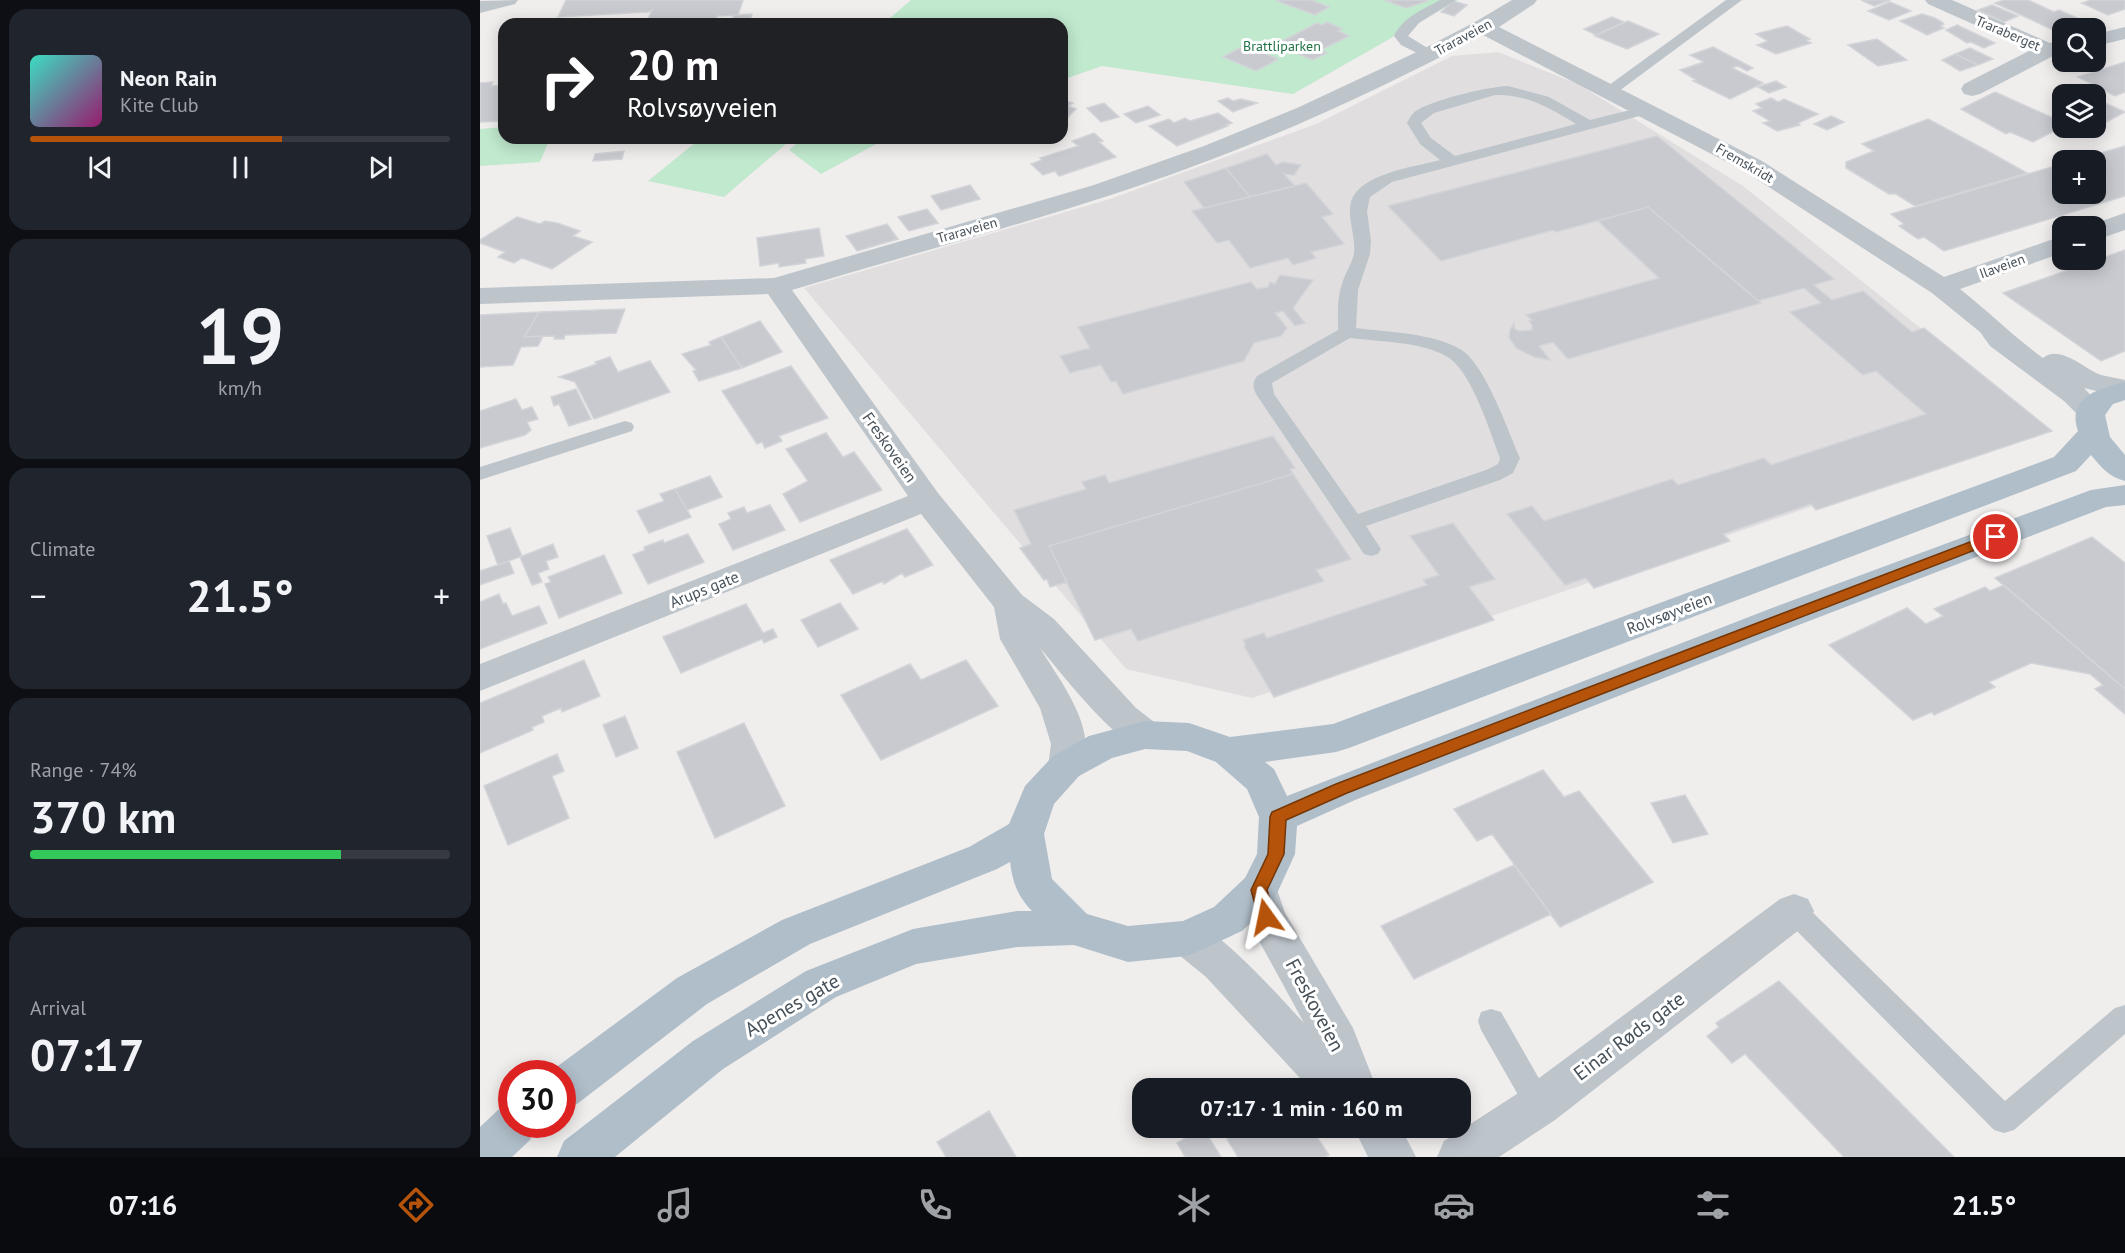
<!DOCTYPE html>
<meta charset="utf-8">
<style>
:root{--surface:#171b24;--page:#20242c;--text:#f1f3f6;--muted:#9ea1a6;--line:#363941;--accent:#b45309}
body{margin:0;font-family:"PT Sans",sans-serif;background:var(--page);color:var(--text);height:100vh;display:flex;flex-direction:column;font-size:22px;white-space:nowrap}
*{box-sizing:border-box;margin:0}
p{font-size:20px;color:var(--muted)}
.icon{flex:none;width:33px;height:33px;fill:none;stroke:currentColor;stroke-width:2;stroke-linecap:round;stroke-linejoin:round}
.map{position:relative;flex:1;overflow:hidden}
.sheet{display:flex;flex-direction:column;gap:9px;padding:9px;background:#0d0f14;width:480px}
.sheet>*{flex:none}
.banner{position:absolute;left:18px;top:18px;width:570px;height:126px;border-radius:18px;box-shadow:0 3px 15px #0003;background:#202124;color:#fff;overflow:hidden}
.fabs{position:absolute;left:1572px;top:18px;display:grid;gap:12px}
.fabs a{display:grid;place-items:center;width:54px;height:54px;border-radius:12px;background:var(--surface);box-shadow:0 3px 15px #0003;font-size:30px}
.speed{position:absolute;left:18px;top:1060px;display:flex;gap:12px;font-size:30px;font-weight:700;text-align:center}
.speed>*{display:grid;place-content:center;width:78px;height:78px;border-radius:50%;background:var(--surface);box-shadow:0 3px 15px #0003;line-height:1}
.speed .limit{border:9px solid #d22;background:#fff;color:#111}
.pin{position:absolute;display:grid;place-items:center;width:51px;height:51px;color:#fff;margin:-26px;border:3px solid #fff;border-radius:50%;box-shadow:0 2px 6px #0007}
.me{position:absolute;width:66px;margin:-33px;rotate:348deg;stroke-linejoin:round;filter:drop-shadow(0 0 4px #0008)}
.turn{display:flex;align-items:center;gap:21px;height:126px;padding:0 30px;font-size:27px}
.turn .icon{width:78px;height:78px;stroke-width:2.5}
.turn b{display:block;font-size:42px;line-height:51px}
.big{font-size:45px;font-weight:800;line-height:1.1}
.sheet .widget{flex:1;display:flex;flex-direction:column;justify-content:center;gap:9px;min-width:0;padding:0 21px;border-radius:18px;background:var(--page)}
.sheet .dial{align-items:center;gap:0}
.dial b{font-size:78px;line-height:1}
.song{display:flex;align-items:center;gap:18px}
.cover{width:72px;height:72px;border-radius:9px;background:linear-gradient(135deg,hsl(170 70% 55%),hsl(320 70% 35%))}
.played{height:6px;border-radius:3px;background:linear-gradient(90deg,var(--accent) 60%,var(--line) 60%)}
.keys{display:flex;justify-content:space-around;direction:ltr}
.heat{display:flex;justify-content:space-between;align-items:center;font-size:33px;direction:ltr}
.charge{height:9px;border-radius:4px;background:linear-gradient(90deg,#34c759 74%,var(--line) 0)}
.trip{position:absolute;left:652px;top:1078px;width:339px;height:60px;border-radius:18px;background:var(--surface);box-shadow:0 3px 15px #0003;font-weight:800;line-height:60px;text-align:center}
.menu{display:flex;height:96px;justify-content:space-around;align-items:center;background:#090b0e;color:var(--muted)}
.menu .icon{width:42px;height:42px}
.menu .on{color:var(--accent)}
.menu b{font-size:27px;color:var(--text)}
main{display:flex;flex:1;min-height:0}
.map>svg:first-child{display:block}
</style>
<main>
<section class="sheet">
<div class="widget">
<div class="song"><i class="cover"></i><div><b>Neon Rain</b><p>Kite Club</p></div></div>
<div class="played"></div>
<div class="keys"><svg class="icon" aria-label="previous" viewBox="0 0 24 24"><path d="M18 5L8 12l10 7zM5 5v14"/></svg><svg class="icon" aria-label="pause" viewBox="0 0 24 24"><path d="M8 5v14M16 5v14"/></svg><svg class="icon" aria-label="next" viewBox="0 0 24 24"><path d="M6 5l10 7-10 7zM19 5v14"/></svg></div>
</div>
<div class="widget dial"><b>19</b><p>km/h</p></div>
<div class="widget"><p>Climate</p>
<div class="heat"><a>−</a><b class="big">21.5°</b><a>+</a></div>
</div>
<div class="widget"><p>Range · 74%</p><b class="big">370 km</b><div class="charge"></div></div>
<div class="widget"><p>Arrival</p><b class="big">07:17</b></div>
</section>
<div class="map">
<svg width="1645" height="1157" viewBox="0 0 1645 1157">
<rect width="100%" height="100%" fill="#f0eded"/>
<path fill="#e1dedf" d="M1018,52L1098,84L1263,186L1564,427L772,698L646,669L324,288L630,199L836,124L972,56Z"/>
<path fill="#c0e9ce" d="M431,0H978L813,94L622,66L582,80V24H403Z
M24,127V138H70L60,162L0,166V129Z
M221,138H313L244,197L168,181Z
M323,138H413L398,143L341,174L309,150Z"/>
<path fill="#c8cad0" stroke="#d2d4d8" stroke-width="1.5" d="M86,0H263L258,15L237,16L234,24H166L172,10L168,12L78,17Z
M800,0H831L849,7L835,15L797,1Z
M904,0H947L948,1L926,8Z
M1381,0H1410L1394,6Z
M1524,0H1548L1574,12L1579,10L1610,24L1598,28H1582V34L1515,3Z
M1611,0H1645V9L1628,15L1602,3Z
M973,1L987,5L974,16L961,12Z
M1410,2L1431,11L1409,20L1388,11Z
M1512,5L1538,16L1524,22L1498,10Z
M272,14L270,22L251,23L254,15Z
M1442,14L1455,18L1462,22L1464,24L1460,26L1464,28L1447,35L1420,21Z
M1132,17L1144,22L1116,35L1104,29Z
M1148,21L1179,34L1147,49L1115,36Z
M847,22L862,29L858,31L869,36L841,50L847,53L833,60L795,45L837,23L842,25Z
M1477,25L1515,43L1504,48L1491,42L1487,43L1466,30Z
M1307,26L1330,39L1326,40L1331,43L1296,54L1277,45L1288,41L1276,34Z
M1397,39L1427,60L1398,66L1368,45Z
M765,45L798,59L776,71L743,57Z
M1233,47L1273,68L1267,71L1258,66L1252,68L1283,83L1250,99L1213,81L1216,80L1200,70L1224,62L1210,55Z
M1490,48L1513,59L1498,65L1475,54Z
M1475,54L1498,65L1480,71L1462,60Z
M1645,62V92L1635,96L1598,77Z
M1296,81L1306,87L1289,93L1278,87Z
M13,82L11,86L24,85V121L0,122V83Z
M1515,92L1582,122V127L1553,142L1530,132L1526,134L1481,109Z
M748,98L753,101L761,99L777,103L753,112L738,101Z
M1291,98L1298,102L1304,99L1338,114L1318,123L1320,125L1297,131L1283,123L1290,121L1273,111L1282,108L1276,104Z
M1616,99L1645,112L1610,131L1602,128H1616Z
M582,100L593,103L588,106L596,109L585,120L582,121Z
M624,103L639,117L621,122L607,108Z
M668,106L680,115L656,123L644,114Z
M738,113L752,123L746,125L748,126L697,146L669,126L689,119L694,123L705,118L710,121Z
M1351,116L1364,122L1347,130L1334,124Z
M1448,119L1504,149L1547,173L1435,206L1416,194H1409L1366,168V162L1394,151L1382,144Z
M614,133L623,141L619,142L636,157L579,176L575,171L563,175L551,164L562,160L560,158L598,146L592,141Z
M1177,136L1354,279L1334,285L1352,300L1383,291L1432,332L1444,328L1572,431L1336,510L1331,504L1243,534L1250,541L1114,588L1106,578L1085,585L1027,514L1052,506L1064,521L1192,479L1198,485L1284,458L1291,465L1446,414L1396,371L1383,375L1310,312L1341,303L1324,288L1278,301L1168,207L1076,232L1073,230L961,261L908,206Z
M1645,146V196L1464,251L1444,237L1438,239L1419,226L1424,224L1411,214L1582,164V194H1616V160H1596Z
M144,151L142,159L113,161L115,154Z
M787,154L796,165L803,162L821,165L814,175L804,174L815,186L770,197L746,168Z
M746,168L770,197L724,208L704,182Z
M826,183L853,214L842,217L864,244L831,252L836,258L813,265L808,258L770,268L749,240L737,243L712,211Z
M490,185L500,199L461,210L451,196Z
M1168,207L1281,303L1088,359L1073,342L1059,346L1070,360L1054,357L1036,348L1029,337L1030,330L1034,323V328L1038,331L1052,330V325L1049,321L1052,320L1046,315L1179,278L1118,221Z
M447,209L458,223L429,231L418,217Z
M37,217L60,224L65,221L77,223L100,231L93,236L112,242L72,269L42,258L34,263L18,257L25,252L0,243V240Z
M407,224L418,239L377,251L366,236Z
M339,228L344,256L325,259L326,263L299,267V263L280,266L277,238Z
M1645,250V351L1621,361L1523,293Z
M800,275L833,280L813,308L825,323L815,326L803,311L795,313L807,328L801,336L774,343L764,361L643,394L636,381L631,382L621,365L590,373L580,356L610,348L598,327L771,282L777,289L788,287L790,282L795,284Z
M145,309L136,333L85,335L84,339H74L75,336L44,337L59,312Z
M59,312L44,337L63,336L58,346L41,347L33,365L0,367V315Z
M280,321L302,352L262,368L241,337Z
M241,337L262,368L219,381L213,371L216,370L202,354L231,345L229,342Z
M130,357L138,372L170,361L190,392L114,419L95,382L79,377L117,364L115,362Z
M311,366L348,418L299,436L302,441L285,448L282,442L277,444L242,391Z
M96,389L111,419L89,426L79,404L74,406L71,397Z
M36,399L42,410L52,407L58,419L47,422L51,430L45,435L0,448V411Z
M346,433L363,457L374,452L402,490L320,522L303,494L328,481L306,449Z
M793,436L815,468L810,469L813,474L569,546L587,582L570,587L567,579L564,580L540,548L551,544L534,510L606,489L602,482L625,475L629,483Z
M813,474L871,559L836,570L844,581L658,641L651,629L615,640L569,546Z
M230,476L242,497L207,510L195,489Z
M195,489L211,517L169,533L157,511L184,501L180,494Z
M290,505L305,530L253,550L239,524L251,519L248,513L264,507L267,513Z
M973,523L1015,579L989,587L1014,620L794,697L764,646L766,645L763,640L784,633L787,638L947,585L943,580L959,575L930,536Z
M30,528L42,556L18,565L7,536Z
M427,529L453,565L425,577L422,573L404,584L403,581L373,594L350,560Z
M208,534L224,562L168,584L153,555L165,550L164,547L183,540L184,543Z
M1612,537L1645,563V689L1515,578Z
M73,544L78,557L66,561L69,569L58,573L62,582L52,585L40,557Z
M124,555L142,593L79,618L65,584L71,582L68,577Z
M29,561L34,573L0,585V571Z
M1524,585L1645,689V714L1615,689L1623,685L1610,674L1551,663L1509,682L1515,687L1454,715L1452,712L1433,720L1349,645L1427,608L1446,624L1463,616L1454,609L1505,587L1510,591Z
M19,594L23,604L26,603L32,616L59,606L67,623L0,649V602Z
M360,603L378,629L338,647L321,620Z
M266,604L283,633L293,629L297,637L284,643L282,639L201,673L183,637Z
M104,660L120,696L82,712L81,708L62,716L64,722L52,727L53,730L0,753V703Z
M486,660L518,706L401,760L361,695L430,664L441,680Z
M145,716L158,748L136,757L123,725Z
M264,723L305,806L235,838L197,752Z
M77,754L84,771L72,776L89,818L28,845L4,786Z
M1063,770L1084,797L1099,791L1173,882L1080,927L1012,834L997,841L974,809Z
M1205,795L1228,834L1193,843L1171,803Z
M1034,865L1071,914L934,979L901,926Z
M1299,981L1474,1157H1364L1265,1054L1252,1063L1227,1036L1239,1027L1236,1023Z
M509,1111L536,1157H466L457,1142Z
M723,1128L741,1157H705L697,1143Z
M765,1128H831L849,1155L845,1157H758L747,1139Z"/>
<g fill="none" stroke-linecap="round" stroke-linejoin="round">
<path fill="#bdc5cb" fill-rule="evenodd" d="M960,0H976L939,23L928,36L954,52L956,55L949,59L921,45L914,36C923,17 942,10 960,0Z
M1246,0H1262L1135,94H1125L1123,91L1125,88Z
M1028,86L1069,97L1110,120L1166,106L1173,110L1171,113L912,182L890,197L887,211L891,241L890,254L878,290L876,328C907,332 953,333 980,349C1005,363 1028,431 1040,458L1033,473L1020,480L886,526L901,549L898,554L891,556L884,554L776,394C773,387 772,383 777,376L858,330C858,314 857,298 862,284C865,273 872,264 874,253C876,237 867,218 871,202C880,173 935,167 960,160L940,144L927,123C930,117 933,112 939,109C958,99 1006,87 1028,86ZM1015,95C1046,94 1070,108 1096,124L975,156L951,138L941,123L954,113ZM870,338C900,342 938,341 966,356C991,369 1010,432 1020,458L1018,464L1006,470L878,514L794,394L792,383Z
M145,421L152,423L154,427L152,431L0,480V467Z
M1314,900L1323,903L1525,1101L1635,1008L1645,1005V1034L1534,1130L1524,1133L1514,1130L1305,919L1301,911L1305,903Z
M1011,1009L1021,1012L1069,1096L1073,1105L1069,1114L1059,1118L1049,1114L1001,1030L998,1021L1001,1012Z"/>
<path fill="#bdc5cb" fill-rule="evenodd" d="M38,0L35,4L0,13V1Z
M1032,0H1057L1054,4L1019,27L1282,161L1464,277L1582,236V253L1480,289C1509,312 1534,337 1563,358C1580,344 1604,369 1621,375C1629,377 1637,378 1645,380V398L1604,388L1627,412L1622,419L1612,421L1602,419L1584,401L1510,346L1500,332L1452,293L1264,171L1003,35C884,98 759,154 631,195C526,229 418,258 312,290L458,493L542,595L574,619L656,708L678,725L683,735L678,745C674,746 668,749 664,749C639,748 578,669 560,648C582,684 622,733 599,776L586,781L573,776L568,766L571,744L560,708L520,639L514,607L441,514L0,691V664L428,496L288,294L0,304V288L294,278L614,185L724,146L817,108L941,50L995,22Z
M1445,0H1472L1570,43L1582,41V53L1575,55L1500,94L1492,96L1484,94L1481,89L1484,84L1551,50L1448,4Z
M1645,27V39L1616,46V34Z
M1645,213V230L1616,240V226H1607Z
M779,873L793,878L805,913L873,1028L897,1089H833L820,1078L726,977L693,950L687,938L693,926C697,924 702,921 706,921C731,918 805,1003 824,1023L766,917L759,890L765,878Z
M1314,894L1328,899L1334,911L1328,923L1075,1120L1019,1157H957L964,1141L1043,1090L1300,899Z
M874,1128H921L936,1157H888Z"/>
<path fill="#b0bec9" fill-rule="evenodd" d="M1645,382V400L1633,404L1625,415L1630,437L1645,455V481C1629,477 1621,467 1611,455L1596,471L869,748L856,752L785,762L794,769L807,796L1292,608L1611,490L1645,485V505L1626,507L1316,626L875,800L817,826L815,854L793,902L762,931L721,950L707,956L648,962L594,945L537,947L436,964L356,997L243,1069L135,1157H77L84,1141L213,1041L326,971L433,929L537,911H552C537,895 533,883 530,862L517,869L330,944L227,1004L97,1104L82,1109V1074H67L197,978L302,920L489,847L529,824L545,786L573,756L609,736L665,721L709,723L750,737L853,724L1574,457L1598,431C1586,397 1620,388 1645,382ZM665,749L707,751L736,762L767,789L779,817L777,854L765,878L734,907L703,921L648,926L607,914L572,879L564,834L574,804L599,776L632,758Z
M32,1105V1125H56L50,1140L32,1157H0V1127L18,1110Z"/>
</g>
<path fill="#b45309" stroke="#753606" stroke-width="1.5" d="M1516,532L1521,534L1523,537L1521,540L1088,707L867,793L806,820L804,854L787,890L795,917L792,922L786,924L780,922L771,890L788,854L790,817L792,812L856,784L1078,699Z"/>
<g text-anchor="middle" stroke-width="6" stroke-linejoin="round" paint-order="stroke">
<g font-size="14" fill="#475159" stroke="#fff">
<text transform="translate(1528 33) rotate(23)" y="5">Traraberget</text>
<text transform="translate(983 37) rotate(-28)" y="5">Traraveien</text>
<text transform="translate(1265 163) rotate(30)" y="5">Fremskridt</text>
<text transform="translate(487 230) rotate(-16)" y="5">Traraveien</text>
<text transform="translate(1522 266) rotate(-20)" y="5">Ilaveien</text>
</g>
<g font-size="14" fill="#207245" stroke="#fff">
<text x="802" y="51">Brattliparken</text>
</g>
<g font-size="16" fill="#475159" stroke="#fff">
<text transform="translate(410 447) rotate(55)" y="6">Freskoveien</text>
<text transform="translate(224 589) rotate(-22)" y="6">Arups gate</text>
<text transform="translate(1189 613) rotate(-21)" y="6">Rolvsøyveien</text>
</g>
<g font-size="20" fill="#475159" stroke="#fff">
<text transform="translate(312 1005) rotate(-30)" y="7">Apenes gate</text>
<text transform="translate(835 1005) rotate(62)" y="7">Freskoveien</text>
<text transform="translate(1149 1036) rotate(-37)" y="7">Einar Røds gate</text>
</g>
</g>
</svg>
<div class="fabs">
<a><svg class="icon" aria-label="search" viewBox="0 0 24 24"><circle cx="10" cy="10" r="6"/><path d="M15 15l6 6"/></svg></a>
<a><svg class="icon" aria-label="layers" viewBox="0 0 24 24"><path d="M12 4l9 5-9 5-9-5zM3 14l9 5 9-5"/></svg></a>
<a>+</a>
<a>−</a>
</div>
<div class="speed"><div class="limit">30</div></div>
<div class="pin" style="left:1516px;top:537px;background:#d93025"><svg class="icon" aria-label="arrive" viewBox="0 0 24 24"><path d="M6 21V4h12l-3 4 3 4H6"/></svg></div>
<svg class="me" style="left:786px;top:917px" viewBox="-20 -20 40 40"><path d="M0-17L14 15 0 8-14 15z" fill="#b45309" stroke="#fff" stroke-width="4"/></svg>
<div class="trip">07:17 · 1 min · 160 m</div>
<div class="banner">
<div class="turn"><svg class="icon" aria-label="right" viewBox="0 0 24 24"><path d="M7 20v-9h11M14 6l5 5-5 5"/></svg><div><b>20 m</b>Rolvsøyveien</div></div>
</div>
</div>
</main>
<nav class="menu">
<b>07:16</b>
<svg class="icon on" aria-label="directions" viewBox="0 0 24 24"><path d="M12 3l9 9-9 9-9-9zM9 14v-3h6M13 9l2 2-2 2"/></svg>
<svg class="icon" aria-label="music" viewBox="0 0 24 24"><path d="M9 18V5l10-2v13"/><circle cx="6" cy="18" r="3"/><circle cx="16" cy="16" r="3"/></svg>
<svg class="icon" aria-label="phone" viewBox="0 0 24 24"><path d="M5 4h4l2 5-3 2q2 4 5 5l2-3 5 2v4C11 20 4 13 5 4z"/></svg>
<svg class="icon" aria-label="climate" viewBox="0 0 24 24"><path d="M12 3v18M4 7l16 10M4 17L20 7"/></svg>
<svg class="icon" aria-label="car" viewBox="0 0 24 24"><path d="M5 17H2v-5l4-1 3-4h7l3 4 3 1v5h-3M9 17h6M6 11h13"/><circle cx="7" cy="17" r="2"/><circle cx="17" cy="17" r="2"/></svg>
<svg class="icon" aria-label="filters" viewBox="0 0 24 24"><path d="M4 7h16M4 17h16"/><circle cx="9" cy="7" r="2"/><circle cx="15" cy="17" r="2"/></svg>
<b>21.5°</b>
</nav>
